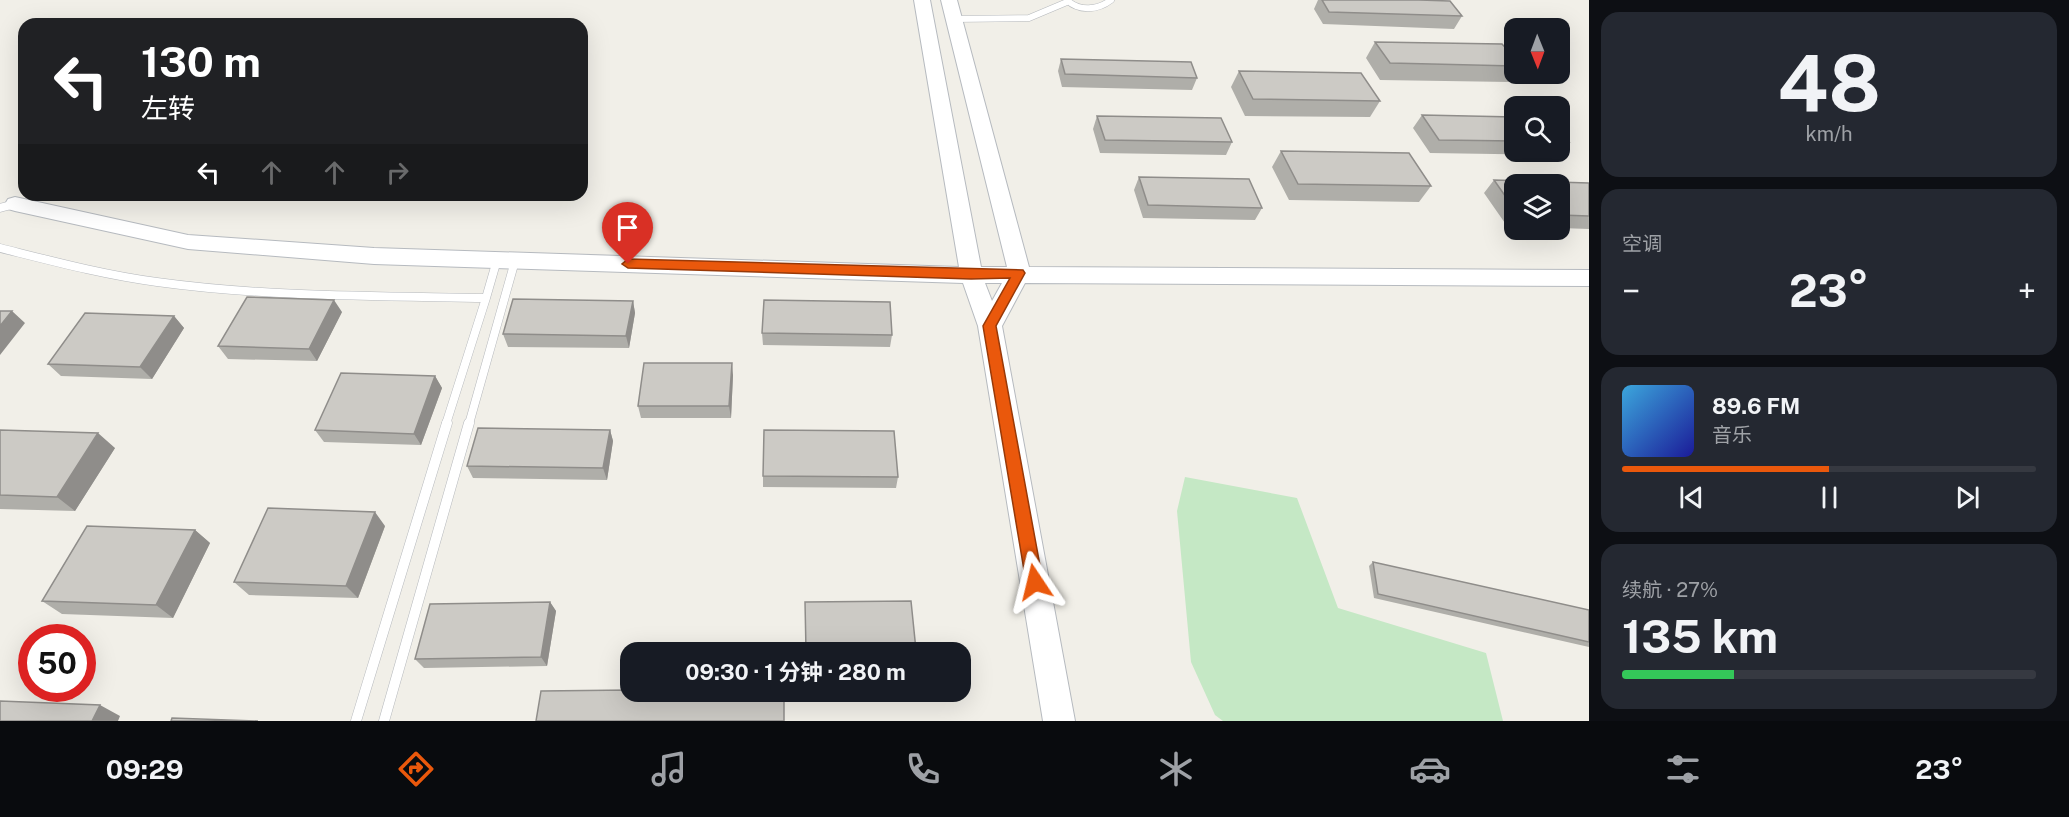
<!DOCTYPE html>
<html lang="zh">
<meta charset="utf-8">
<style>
:root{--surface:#171b24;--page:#242831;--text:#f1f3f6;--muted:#9ea1a6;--line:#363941;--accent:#ea580c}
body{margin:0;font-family:"Public Sans","Noto Sans SC",sans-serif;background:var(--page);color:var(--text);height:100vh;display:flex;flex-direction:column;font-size:22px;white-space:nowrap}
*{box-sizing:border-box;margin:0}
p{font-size:20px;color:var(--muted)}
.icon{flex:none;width:33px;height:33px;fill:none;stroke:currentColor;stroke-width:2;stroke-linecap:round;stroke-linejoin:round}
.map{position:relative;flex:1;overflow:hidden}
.panel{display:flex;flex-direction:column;gap:12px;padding:12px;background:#0d0f14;width:480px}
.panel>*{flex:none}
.top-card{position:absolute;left:18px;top:18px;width:570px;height:183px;border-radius:18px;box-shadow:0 6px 24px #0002;background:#202124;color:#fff;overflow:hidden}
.needle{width:39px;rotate:179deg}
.tools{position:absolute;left:1504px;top:18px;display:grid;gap:12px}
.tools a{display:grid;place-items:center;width:66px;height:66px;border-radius:12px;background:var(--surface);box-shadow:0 6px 24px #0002;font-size:30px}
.speed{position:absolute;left:18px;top:624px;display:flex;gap:12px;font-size:30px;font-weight:700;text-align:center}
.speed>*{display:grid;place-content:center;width:78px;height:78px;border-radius:50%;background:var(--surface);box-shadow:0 6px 24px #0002;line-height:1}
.speed .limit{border:9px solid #d22;background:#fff;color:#111}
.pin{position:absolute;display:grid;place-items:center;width:51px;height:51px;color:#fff;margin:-62px -26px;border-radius:50% 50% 50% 0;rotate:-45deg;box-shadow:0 0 6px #0007}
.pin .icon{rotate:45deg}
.me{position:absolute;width:66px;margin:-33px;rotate:350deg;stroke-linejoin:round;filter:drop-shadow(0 0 4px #0008)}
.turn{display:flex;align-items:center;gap:21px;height:126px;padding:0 24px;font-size:27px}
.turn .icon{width:78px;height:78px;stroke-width:2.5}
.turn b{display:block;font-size:42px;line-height:51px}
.lanes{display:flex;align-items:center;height:57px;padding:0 24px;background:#0003;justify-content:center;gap:30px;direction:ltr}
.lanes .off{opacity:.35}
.big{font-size:45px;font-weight:700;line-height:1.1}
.panel .tile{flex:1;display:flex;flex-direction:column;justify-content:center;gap:9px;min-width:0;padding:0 21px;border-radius:18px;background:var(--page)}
.panel .dial{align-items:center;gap:0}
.dial b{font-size:78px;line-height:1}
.song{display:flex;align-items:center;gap:18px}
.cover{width:72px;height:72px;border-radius:9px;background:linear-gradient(135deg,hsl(200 70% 55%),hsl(240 70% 35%))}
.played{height:6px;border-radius:3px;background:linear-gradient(90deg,var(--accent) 50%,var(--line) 50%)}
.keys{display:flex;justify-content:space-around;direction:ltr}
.heat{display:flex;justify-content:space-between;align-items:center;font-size:33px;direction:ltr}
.charge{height:9px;border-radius:4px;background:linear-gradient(90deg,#34c759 27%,var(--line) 0)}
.trip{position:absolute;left:620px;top:642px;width:351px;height:60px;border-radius:18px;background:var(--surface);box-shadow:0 6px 24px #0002;font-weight:700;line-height:60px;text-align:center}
.dock{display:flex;height:96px;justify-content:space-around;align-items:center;background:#090b0e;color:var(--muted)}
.dock .icon{width:42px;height:42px}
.dock .active{color:var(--accent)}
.dock b{font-size:27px;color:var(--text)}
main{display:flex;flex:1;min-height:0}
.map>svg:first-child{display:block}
</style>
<main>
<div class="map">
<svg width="1589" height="721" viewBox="0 0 1589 721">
<rect width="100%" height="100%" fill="#f1efe8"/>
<path fill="#c5e8c5" d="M1185,477L1297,498L1338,608L1486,653L1503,721H1223L1215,715L1191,662L1177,511Z"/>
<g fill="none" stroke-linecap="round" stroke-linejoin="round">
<g stroke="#b5b8bc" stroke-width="7">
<path id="lane-far2" d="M1067,0C1079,12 1098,10 1111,0
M954,19L1029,18L1067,2"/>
</g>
<g stroke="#b5b8bc" stroke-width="9">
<path id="lane-far1" d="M0,208L15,204
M0,248C52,261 104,275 157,282C266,297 376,296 486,298L497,260
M446,424L486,298
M469,424L515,261"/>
</g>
<g stroke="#b5b8bc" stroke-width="11">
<path id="lane" d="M356,721L447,423
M384,721L469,423"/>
</g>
<g stroke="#b6babf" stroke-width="2">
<path id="secondary" d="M914,0H930L981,267H1007L941,0H957L1029,267L1589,270V286L1025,283L1002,326L1075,721H1043L978,326L963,283L374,264L188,249L15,211L8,209L5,204L8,199L15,197L188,235L374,248L959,267ZM985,283H1002L992,301Z"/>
</g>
<use href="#lane-far2" stroke="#fff" stroke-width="6"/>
<use href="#lane-far1" stroke="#fff" stroke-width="8"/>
<use href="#lane" stroke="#fff" stroke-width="10"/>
<use href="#secondary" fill="#fff" fill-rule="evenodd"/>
</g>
<path fill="#afaea9" d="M1318,0H1419L1462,16L1454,29L1323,24L1314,9Z
M1375,42L1515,58V74H1516L1510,82L1380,80L1366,58Z
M1061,59L1197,78L1192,90L1062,87L1058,71Z
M1239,71L1380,101L1370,117L1245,116L1231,87Z
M1422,115L1515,117V152H1560V132L1569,142L1558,155L1430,153L1413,128Z
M1097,116L1232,142L1226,155L1100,153L1093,129Z
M1281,151L1431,186L1419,202L1289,200L1272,167Z
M1139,177L1262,208L1255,220L1143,218L1134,190Z
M1494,180L1589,183V229L1560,228V184H1515V227L1507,226L1484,193Z
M633,301L635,313L629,348L508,347L503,334Z
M342,312L317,361L228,359L218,346Z
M174,316L184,328L152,379L61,376L48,364Z
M762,333L892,335L890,347L763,345Z
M733,375L731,418H641L638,406Z
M435,376L442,388L421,445L324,442L315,430Z
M0,430L115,448L75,511L0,509Z
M610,430L613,441L607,480L473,478L467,466Z
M763,476L898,477L896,488L763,487Z
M385,526L358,598L249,595L234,582Z
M195,530L210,543L173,618L62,614L42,601Z
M1373,562L1589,610V647L1374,598L1369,566Z
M550,602L556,611L547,666L424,668L415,659Z
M805,612L916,650L915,652H805Z"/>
<path fill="#8f8d8a" d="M334,300L342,312L317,361L309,349Z
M633,301L635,313L629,348L626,336Z
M12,311L25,323L0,355V326Z
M174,316L184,328L152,379L140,367Z
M732,363L733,375L731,418L729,406Z
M435,376L442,388L421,445L414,434Z
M610,430L613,441L607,480L603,468Z
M98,433L115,448L75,511L57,497Z
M375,512L385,526L358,598L346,586Z
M195,530L210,543L173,618L156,605Z
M550,602L556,611L547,666L541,657Z
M100,705L120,716L118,721H92Z"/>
<path fill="#cccac5" stroke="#8f8d8a" stroke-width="1.5" d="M1322,0H1419L1450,1L1462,16L1329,12Z
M1375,42L1502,44L1515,58V66L1390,63Z
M1061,59L1191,62L1197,78L1065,74Z
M1239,71L1361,73L1380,101L1253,99Z
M1422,115L1515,117V141L1439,140Z
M1097,116L1221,118L1232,142L1105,140Z
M1560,132L1569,142H1560Z
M1281,151L1409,153L1431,186L1298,184Z
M1139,177L1249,179L1262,208L1148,205Z
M1494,180L1589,183V216L1560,215V184H1515V210Z
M247,297L334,300L309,349L218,346Z
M513,299L633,301L626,336L503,334Z
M764,300L890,302L892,335L762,333Z
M0,311H12L0,326Z
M85,313L174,316L140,367L48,364Z
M644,363H732L729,406H638Z
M341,373L435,376L414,434L315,430Z
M478,428L610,430L603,468L467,466Z
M0,430L98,433L57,497L0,495Z
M764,430L894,431L898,477L763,476Z
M268,508L375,512L346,586L234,582Z
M87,526L195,530L156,605L42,601Z
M1373,562L1589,610V642L1378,594Z
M911,601L916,650H806L805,602Z
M550,602L541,657L415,659L430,604Z
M630,690V692H784V721H536L541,691Z
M0,701L100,705L92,721H0Z
M172,718L258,721H171Z"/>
<path fill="#ea580c" stroke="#983908" stroke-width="1.5" d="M628,259L1023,270L1025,273L996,326L1043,582L1041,587L1035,589L1029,587L1026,582L983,326L1010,278L971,279L628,268L622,264Z"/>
</svg>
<div class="tools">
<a><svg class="needle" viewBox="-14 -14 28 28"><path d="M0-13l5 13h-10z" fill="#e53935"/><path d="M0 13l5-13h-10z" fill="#9ea1a6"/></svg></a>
<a><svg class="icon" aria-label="search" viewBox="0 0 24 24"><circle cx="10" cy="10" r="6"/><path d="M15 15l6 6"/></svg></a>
<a><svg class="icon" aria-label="layers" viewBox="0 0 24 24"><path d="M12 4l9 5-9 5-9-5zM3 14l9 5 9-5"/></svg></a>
</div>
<div class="speed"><div class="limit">50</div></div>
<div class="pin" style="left:628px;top:264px;background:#d93025"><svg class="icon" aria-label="arrive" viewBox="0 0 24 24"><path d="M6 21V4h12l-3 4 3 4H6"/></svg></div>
<svg class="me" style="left:1035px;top:582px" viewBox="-20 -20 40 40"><path d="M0-17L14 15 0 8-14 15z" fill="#ea580c" stroke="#fff" stroke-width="4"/></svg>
<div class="trip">09:30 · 1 分钟 · 280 m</div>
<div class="top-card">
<div class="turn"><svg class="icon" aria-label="left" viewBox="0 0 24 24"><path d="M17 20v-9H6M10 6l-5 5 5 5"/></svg><div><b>130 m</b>左转</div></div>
<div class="lanes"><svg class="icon" aria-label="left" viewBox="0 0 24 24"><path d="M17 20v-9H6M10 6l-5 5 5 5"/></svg><svg class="icon off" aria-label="ahead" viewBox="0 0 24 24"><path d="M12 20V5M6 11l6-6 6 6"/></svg><svg class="icon off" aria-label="ahead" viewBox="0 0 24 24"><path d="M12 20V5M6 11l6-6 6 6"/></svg><svg class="icon off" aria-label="right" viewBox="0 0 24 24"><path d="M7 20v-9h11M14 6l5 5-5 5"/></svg></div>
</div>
</div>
<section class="panel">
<div class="tile dial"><b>48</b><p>km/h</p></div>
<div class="tile"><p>空调</p>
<div class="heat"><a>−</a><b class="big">23°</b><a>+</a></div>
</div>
<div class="tile">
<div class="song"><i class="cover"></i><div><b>89.6 FM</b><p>音乐</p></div></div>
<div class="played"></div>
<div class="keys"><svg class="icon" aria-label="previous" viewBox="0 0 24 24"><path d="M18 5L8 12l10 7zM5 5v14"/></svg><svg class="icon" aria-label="pause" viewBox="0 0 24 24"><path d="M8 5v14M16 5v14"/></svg><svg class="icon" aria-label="next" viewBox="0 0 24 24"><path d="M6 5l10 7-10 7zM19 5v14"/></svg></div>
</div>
<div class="tile"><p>续航 · 27%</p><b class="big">135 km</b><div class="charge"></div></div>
</section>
</main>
<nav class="dock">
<b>09:29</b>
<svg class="icon active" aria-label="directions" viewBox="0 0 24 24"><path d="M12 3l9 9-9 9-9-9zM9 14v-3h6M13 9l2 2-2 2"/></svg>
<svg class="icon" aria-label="music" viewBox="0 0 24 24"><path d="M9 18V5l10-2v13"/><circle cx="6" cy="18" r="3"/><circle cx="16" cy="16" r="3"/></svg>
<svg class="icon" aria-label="phone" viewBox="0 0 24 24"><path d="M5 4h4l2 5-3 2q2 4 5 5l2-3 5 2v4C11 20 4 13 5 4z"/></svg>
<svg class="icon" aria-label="climate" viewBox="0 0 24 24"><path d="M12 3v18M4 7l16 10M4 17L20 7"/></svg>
<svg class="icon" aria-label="car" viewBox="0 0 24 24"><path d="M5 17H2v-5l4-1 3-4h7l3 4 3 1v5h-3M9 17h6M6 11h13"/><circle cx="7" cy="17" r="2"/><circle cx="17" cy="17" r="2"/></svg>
<svg class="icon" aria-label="filters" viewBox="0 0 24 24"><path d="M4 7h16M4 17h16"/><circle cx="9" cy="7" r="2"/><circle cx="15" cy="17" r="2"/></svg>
<b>23°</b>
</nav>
